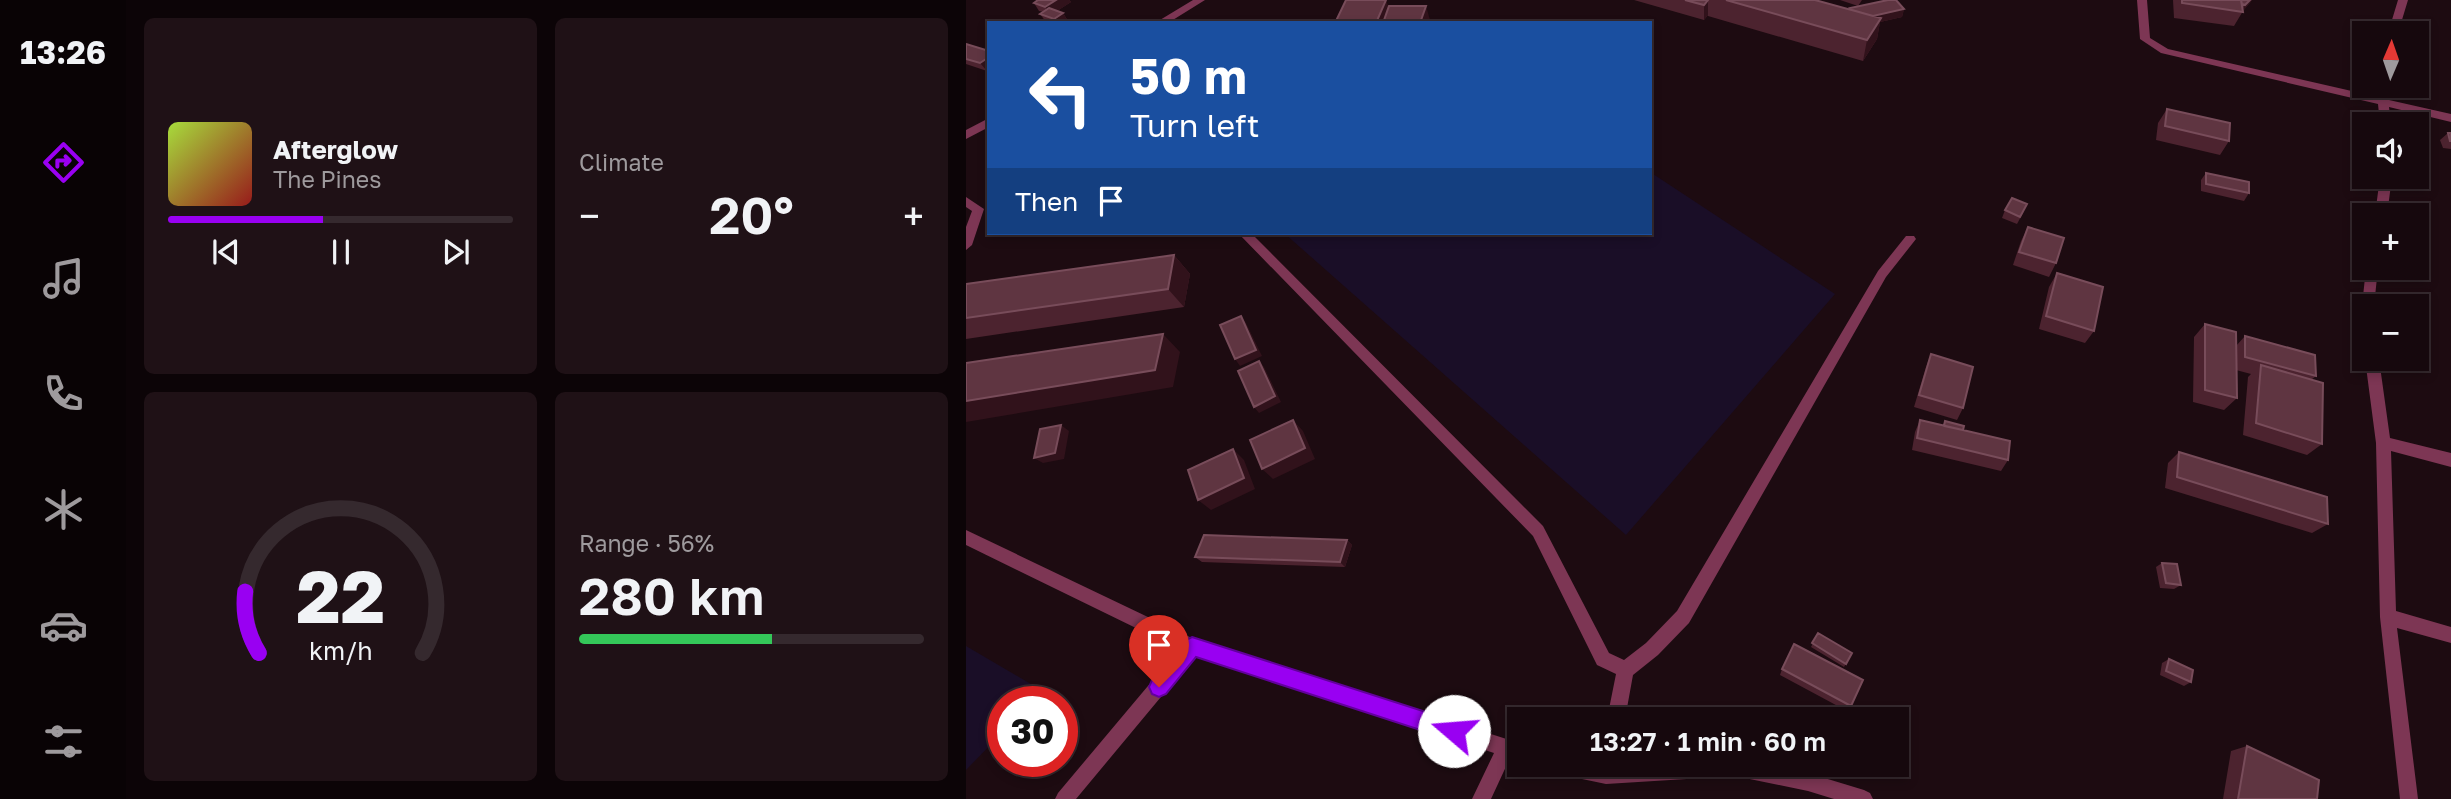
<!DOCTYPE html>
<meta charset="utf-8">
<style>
:root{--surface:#16080d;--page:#1f1116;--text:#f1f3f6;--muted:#9e9a9d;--line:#35292e;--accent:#9900f2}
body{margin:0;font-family:"Golos Text",sans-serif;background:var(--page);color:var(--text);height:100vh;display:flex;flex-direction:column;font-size:26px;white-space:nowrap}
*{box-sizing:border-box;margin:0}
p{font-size:23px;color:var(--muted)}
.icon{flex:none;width:38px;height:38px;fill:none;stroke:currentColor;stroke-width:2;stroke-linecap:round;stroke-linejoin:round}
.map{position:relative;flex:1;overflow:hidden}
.drawer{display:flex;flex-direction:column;gap:18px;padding:18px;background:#0c0407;width:840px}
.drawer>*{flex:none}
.hud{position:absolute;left:21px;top:21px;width:665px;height:214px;border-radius:0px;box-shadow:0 4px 10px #0003,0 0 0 2px var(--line);background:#1a4fa0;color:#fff;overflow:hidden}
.needle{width:46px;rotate:2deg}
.buttons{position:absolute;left:1386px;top:21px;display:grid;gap:14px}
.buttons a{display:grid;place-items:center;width:77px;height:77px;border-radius:0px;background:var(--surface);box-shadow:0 4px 10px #0003,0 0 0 2px var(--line);font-size:35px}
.speed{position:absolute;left:21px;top:686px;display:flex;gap:14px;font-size:35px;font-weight:700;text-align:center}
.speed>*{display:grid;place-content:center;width:91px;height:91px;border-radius:50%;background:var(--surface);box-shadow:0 4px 10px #0003,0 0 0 2px var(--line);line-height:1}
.speed .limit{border:10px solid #d22;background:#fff;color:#111}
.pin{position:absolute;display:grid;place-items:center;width:60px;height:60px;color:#fff;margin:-72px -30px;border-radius:50% 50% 50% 0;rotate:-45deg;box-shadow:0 0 7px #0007}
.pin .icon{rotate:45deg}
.me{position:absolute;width:77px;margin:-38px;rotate:288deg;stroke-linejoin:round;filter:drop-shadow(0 0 5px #0008)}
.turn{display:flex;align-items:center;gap:24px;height:147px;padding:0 28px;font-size:32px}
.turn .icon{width:91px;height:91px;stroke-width:2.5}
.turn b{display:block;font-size:49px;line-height:60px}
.then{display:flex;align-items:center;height:66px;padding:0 28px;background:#0003;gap:14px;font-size:26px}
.big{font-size:52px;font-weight:600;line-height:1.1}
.drawer .widget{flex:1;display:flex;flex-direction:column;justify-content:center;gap:10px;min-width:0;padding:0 24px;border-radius:10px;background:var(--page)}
.drawer .dial{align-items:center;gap:0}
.dial svg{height:182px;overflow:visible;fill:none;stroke:var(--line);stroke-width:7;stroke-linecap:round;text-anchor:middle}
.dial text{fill:var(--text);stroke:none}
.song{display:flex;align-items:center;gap:21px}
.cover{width:84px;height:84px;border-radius:10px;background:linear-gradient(135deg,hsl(80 70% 55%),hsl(0 70% 35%))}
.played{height:7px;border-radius:4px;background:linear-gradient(90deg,var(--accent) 45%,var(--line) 45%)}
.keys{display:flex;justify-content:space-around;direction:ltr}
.heat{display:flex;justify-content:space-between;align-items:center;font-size:38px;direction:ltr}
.charge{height:10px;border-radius:5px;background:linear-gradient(90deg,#34c759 56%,var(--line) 0)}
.drawer .tiles{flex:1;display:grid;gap:18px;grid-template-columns:repeat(2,1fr)}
.trip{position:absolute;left:541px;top:707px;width:402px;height:70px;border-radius:0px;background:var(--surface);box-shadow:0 4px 10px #0003,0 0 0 2px var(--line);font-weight:600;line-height:70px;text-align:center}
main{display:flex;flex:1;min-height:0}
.dock{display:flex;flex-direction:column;width:126px;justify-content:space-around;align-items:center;background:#090305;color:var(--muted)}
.dock .icon{width:49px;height:49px}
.dock .current{color:var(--accent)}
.dock b{font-size:32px;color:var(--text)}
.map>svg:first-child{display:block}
</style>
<main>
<nav class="dock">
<b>13:26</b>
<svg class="icon current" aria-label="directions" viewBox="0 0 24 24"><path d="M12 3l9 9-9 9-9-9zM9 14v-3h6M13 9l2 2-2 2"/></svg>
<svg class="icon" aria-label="music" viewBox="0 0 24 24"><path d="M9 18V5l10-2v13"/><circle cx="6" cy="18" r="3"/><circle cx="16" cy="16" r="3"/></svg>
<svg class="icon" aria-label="phone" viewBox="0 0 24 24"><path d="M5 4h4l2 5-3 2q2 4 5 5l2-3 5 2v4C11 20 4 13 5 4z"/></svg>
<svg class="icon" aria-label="climate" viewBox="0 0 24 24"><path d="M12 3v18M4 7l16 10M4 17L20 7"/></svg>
<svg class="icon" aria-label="car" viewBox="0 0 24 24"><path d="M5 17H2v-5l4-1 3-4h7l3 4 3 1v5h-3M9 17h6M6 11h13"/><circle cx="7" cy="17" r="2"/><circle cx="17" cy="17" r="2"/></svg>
<svg class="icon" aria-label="filters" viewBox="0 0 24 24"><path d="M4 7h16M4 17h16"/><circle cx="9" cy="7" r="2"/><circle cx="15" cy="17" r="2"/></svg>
</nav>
<section class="drawer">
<div class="tiles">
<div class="widget">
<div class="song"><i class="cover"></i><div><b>Afterglow</b><p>The Pines</p></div></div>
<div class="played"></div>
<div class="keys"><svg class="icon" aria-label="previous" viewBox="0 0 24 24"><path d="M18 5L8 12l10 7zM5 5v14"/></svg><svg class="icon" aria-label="pause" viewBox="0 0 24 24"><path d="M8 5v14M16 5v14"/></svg><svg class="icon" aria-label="next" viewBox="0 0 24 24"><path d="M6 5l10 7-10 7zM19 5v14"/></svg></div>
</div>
<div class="widget"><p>Climate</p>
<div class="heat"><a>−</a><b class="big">20°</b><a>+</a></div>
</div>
<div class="widget dial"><svg viewBox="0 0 100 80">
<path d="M14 69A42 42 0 1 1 86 69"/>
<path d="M14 69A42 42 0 0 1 8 42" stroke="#9900f2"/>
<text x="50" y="56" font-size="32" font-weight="700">22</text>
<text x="50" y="72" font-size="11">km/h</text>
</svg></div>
<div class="widget"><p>Range · 56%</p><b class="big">280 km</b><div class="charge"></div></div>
</div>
</section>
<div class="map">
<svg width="1485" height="799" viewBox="0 0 1485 799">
<rect width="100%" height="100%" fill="#1d0b11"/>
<path fill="#1a0e27" d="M684,172L869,294L660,535L318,233H684Z
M0,646L77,691L66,702H37V732L0,770Z"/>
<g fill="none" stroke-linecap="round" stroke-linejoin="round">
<path fill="#7d3654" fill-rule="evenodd" d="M0,197L18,209L6,245L0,250V227L6,211L0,207Z"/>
<path fill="#7d3654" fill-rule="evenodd" d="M227,0H239L202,23H189Z
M1171,0H1181L1184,38L1202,49L1412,97L1414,86H1424L1423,100L1485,114V122L1423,107L1425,124H1414L1412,104L1195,53L1174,39Z
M1432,0H1442L1432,33H1422Z
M23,118V127L0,139V130Z
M1414,177H1426L1421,215H1409Z
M272,233H285L577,526L643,653L658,660L680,643L711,611L912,271L940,236H948L950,239L920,277L723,623L692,655L667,675L659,719H641L650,674L631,665L567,536Z
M1400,268H1412L1408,306H1398V310L1396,306Z
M1399,359H1413L1424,438L1485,453V467L1425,451L1430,611L1485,627V643L1431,628L1452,799H1434L1414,617L1410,443Z
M0,530L228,639L553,743V761L544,758L525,799H506L528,753L229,656L110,799H89L92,793L213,649L0,545Z
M583,765H802L842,773L898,790L904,793L907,799H868L842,791L769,776L640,784L592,774L586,771Z"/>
</g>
<path fill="#4c232f" d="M72,0H103L105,2L91,11L97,13L102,21L99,23L80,22L74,14L78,12L73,11L68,3Z
M668,0H849L884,10V8L938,9L936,17L914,22L911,39L897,61L742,16V15L738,20Z
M874,0H896L892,6Z
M1207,0H1286L1277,11L1268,26L1208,18Z
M0,44L23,51V69L21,71L0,64Z
M1201,109L1263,141L1254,155L1190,140L1192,123Z
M1482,133H1485V149L1477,148L1474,140Z
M1240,173L1283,193L1278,201L1235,191V180Z
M1039,210L1058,211L1051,224L1036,218Z
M1062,227L1090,263L1083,277L1047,265L1055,241Z
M208,255L224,274L218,307L0,339V284Z
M1091,273L1128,331L1119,343L1073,329L1083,287Z
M1239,324L1270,346L1279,336L1350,376L1345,380L1356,444L1341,455L1277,435L1282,377L1285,374L1270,370L1271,398L1258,410L1227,402L1228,337Z
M965,354L997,408L991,420L948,407L960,367Z
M954,420L976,426L979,421L997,430L1042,460L1035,471L946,450L949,432Z
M1213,452L1362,524L1346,533L1199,488L1202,463Z
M381,540L386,545L379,567L236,562L229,557Z
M1196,563L1215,585L1208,589L1194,588L1190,567Z
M852,633L886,653L878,667L845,647Z
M1203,659L1225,682L1218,686L1194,675L1196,663Z
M816,669L885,706L881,711L814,675Z
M1281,746L1351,799H1257L1265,751Z"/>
<path fill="#31121b" d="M90,0H103L105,2L85,15L79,7Z
M420,0L425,14L422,23H410Z
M742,0V15L738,20V5Z
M1284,0H1286L1284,3L1275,13L1279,5Z
M460,6L464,20V23H454Z
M938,9L936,17L914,22L911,39L897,61L901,40L893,19Z
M97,13L102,21L99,23H91L88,19Z
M23,57V69L21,71L14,63Z
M208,255L224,274L218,307L202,289Z
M275,316L280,323L296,356L274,366L269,359Z
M197,334L214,352L207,387L0,422V401Z
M293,361L298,367L315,402L293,413L288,407Z
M327,420L337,431L349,459L307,479L296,469Z
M95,425L103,431L98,459L77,463L68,458Z
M267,449L278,460L289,489L245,510L232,500Z
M381,540L386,545L379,567L374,562Z"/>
<path fill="#5f3541" stroke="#784c5a" stroke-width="2" d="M72,0H90L79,7L68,3Z
M380,0H420L410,23H369Z
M719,0H742L738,5Z
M760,0H849L915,18L901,40Z
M922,0H930L938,9L907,16L886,10L884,8Z
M1216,0H1275L1277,12L1216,3Z
M1273,0H1284L1279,5L1276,4L1275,0Z
M423,6H460L454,23H417Z
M83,8L97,13L88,19L74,14Z
M0,44L23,51V57L14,63L0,59Z
M1201,109L1264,123L1263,141L1199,126Z
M1482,133H1485V141H1484Z
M1240,173L1283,182V193L1240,184Z
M1046,198L1061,204L1054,217L1039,210Z
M1062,227L1098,238L1090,263L1053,252Z
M208,255L202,289L0,318V284Z
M1091,273L1137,287L1128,331L1080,316Z
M275,316L290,350L269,359L254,325Z
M1239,324L1270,332L1271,398L1239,390Z
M197,334L189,370L0,401V363Z
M1279,336L1349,355L1350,376L1279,357Z
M965,354L1007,367L997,408L953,395Z
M293,361L309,396L288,407L272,371Z
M1295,365L1357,383L1356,444L1290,423Z
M327,420L339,448L296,469L284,440Z
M954,420L1044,441L1042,460L951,438Z
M979,421L998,426L997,430L978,426Z
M95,425L89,453L68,458L74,429Z
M267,449L278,478L232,500L222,470Z
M1213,452L1361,497L1362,524L1211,477Z
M238,535L381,540L374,562L229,557Z
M1196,563L1211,564L1215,585L1200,583Z
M852,633L886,653L880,664L846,643Z
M828,644L897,680L885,706L816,669Z
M1203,659L1227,670L1225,682L1200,671Z
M1281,746L1353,780L1351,799H1272Z"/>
<path fill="#9900f2" stroke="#63009d" stroke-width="2" d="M226,637L488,721L495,724L498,731L495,738L488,741L230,657L200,694L193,697L186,694L183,687L186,680L220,640Z"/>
</svg>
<div class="buttons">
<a><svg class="needle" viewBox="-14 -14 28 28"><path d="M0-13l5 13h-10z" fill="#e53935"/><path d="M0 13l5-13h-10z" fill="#9e9a9d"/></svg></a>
<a><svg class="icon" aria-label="sound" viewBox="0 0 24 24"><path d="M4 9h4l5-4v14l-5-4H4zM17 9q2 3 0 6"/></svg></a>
<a>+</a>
<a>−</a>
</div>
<div class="speed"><div class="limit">30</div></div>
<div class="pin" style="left:193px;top:687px;background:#d93025"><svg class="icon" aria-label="arrive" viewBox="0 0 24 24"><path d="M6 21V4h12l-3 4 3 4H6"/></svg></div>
<svg class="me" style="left:488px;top:731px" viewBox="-20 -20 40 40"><circle r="19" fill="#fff"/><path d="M0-13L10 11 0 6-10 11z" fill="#9900f2"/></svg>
<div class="trip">13:27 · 1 min · 60 m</div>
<div class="hud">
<div class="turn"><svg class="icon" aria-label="left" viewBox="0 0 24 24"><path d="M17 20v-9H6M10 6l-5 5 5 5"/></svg><div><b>50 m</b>Turn left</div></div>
<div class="then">Then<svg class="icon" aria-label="arrive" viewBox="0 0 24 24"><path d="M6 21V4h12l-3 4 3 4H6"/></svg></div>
</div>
</div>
</main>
